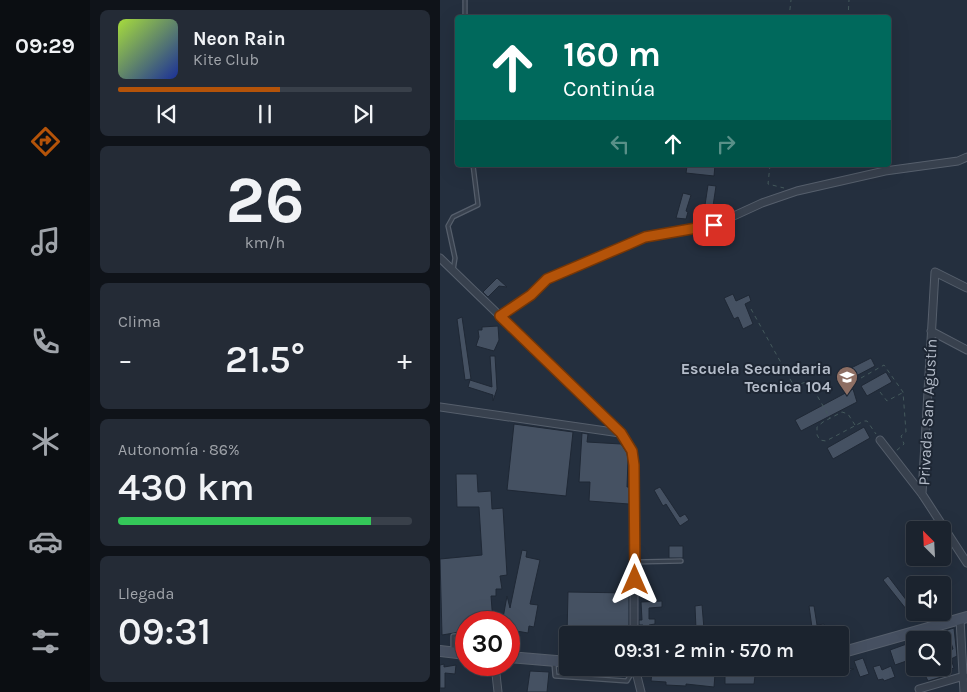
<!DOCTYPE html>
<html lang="es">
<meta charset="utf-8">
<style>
:root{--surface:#1b232e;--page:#242b36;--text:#f1f3f6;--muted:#a0a4aa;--line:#39404a;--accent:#b45309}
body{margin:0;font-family:Karla,sans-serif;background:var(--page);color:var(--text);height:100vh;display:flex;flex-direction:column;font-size:19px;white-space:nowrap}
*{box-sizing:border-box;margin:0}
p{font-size:16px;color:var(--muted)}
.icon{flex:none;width:28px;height:28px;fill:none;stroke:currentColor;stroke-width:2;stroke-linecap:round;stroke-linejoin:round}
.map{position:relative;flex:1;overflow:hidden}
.side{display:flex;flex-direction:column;gap:10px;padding:10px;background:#0f1319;width:350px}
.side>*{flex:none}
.top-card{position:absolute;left:15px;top:15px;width:436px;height:152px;border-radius:5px;box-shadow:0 5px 20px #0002,0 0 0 1px var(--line);background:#00695c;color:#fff;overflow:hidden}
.needle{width:32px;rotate:336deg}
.controls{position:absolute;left:466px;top:521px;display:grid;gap:10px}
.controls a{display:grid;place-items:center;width:45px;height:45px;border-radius:5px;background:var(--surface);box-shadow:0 5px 20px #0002,0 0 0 1px var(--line);font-size:25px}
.speed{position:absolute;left:15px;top:611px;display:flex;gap:10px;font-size:25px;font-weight:700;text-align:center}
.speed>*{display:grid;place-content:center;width:65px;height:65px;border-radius:50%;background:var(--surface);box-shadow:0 5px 20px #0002,0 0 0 1px var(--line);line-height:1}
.speed .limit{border:8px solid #d22;background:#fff;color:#111}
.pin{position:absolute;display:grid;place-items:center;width:42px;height:42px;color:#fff;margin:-21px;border-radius:10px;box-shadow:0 2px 8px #0006}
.me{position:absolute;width:55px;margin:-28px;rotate:0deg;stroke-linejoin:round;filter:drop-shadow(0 0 4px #0008)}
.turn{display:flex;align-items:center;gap:18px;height:105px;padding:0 25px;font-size:22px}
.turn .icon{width:65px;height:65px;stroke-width:2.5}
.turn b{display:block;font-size:35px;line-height:42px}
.lanes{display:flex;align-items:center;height:48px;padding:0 25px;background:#0003;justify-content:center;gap:25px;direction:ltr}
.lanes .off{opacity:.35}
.big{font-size:38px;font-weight:600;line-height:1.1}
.side .tile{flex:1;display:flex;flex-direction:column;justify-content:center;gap:8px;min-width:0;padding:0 18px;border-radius:8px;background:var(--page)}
.side .dial{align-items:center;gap:0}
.dial b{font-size:65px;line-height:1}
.song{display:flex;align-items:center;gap:15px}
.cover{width:60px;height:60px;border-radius:8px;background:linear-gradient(135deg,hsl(80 70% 55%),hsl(230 70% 35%))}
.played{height:5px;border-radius:2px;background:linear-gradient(90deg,var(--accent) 55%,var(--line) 55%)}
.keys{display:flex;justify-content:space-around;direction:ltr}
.heat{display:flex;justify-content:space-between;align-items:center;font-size:28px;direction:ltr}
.charge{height:8px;border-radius:4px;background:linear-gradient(90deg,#34c759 86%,var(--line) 0)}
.trip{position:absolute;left:119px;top:626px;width:290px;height:50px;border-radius:5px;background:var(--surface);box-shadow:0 5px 20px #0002,0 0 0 1px var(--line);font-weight:600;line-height:50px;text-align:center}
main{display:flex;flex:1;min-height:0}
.dock{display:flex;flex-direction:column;width:90px;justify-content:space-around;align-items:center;background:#0b0e12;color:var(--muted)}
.dock .icon{width:35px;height:35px}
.dock .selected{color:var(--accent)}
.dock b{font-size:22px;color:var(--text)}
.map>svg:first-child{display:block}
</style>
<main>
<nav class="dock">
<b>09:29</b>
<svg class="icon selected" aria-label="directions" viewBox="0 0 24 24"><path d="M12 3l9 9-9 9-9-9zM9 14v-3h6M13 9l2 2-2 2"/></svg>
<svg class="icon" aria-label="music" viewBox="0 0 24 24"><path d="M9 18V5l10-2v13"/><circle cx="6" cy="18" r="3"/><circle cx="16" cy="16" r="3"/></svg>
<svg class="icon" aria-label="phone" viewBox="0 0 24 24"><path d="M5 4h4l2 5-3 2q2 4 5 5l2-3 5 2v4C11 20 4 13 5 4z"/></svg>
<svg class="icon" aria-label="climate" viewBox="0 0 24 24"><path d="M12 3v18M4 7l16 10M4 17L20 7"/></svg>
<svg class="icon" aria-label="car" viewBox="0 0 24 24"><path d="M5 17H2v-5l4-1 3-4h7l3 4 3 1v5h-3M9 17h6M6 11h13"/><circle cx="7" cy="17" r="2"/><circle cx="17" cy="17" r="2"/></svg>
<svg class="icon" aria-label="filters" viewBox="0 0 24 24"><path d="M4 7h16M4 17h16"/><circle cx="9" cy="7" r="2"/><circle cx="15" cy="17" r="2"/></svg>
</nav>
<section class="side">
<div class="tile">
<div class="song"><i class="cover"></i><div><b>Neon Rain</b><p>Kite Club</p></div></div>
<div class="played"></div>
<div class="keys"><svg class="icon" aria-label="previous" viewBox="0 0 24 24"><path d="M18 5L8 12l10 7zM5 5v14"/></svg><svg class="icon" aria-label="pause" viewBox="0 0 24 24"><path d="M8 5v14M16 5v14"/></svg><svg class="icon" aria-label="next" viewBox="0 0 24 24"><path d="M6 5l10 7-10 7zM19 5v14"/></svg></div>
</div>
<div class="tile dial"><b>26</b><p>km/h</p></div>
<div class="tile"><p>Clima</p>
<div class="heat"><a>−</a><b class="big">21.5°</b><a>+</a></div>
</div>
<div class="tile"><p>Autonomía · 86%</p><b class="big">430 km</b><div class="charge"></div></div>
<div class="tile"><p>Llegada</p><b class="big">09:31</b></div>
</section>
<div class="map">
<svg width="527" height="692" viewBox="0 0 527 692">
<rect width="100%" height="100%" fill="#242f3e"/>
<path fill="#455162" stroke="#1f2835" d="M266,165H275L274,176L246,173L247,166L266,167Z
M268,185L276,186L273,206L265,205Z
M243,193L251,195L246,211L248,212L246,219L236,218Z
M57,278L67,287L59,286L48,297L43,292Z
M293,294L296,301L309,295L311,301L305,304L313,324L303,329L298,317L294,319L284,298Z
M22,317L31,379L25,380L17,319Z
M58,326L59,340L54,351L36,346L39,337L38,330H42V327Z
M50,356H55L57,389L53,401V395L28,387L30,380L52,387Z
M431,358L435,366L416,376L411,368Z
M446,372L452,382L427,396L421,386Z
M413,389L417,402L361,431L355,420Z
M74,424L133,432L126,496L67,490Z
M424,427L430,438L393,459L387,448Z
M142,433L148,434L147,442L181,444L187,453L188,460L187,487H189V504L149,501L150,482H139Z
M16,474H37L38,492L51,491L52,509L63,508L67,575L60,576L62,589H56V596H51L53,622H26V631L2,635L0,559L42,555L39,507H17Z
M220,487L240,517L245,514L249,520L240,526L226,504L223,506L214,490Z
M229,546H243V558H229Z
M82,550L87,551L86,557L100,560L90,604L98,605L94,627L89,626L88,633L71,630L73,625L68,622V619L63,618L67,596L70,608Z
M448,576L467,601L473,596L475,599V612L478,616L474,619L443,580Z
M128,592L189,593V635H127Z
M222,601V607L209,608V619H215V624L209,625V635H203V625H199V620H202L201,602Z
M262,605L264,629H256L255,606Z
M369,606H374L377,625L384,624L385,635H373Z
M514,628L517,656L511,659L514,668L511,669L512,671L508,673V675L488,681L484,673L489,671L488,668H502V653L513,649L507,630Z
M475,641V658L455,665L450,650Z
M423,658L429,674L420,677L414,661Z
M403,659L406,668L414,669L393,675L392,672L380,676L377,668H400V660Z
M4,664V667L16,665L15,674L5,673V688H0V665Z
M440,665L442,670L451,666L455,677L444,681L443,679L438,680L433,667Z
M90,671L109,672L107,692H87Z
M212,672L275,674L274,687L246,684V686L226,685V682L211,681Z
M285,675L315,676L314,684H285Z"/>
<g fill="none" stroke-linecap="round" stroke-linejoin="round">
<g stroke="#565f6c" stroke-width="5.5">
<path id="service" d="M25,18V0
M13,271L15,258L8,226L13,217L38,205L33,165
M195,562L241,561
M13,650V636L26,635
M114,664L115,676L187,681L194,669"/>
</g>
<g stroke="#565f6c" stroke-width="9">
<path id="minor" d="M0,258L181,433L192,451L194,465V635
M60,316L91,295L107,279L205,237L274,225L322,203L357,191L445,171L518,161L527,157
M491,331L527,350
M0,407L180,433
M440,440L482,494L527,563
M482,494L495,272L527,288
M520,619L524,692
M55,665L58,692
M195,668L201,692
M479,689L524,676"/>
</g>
<g stroke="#565f6c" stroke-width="12">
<path id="secondary" d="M0,651L26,654
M400,653L527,617
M69,657L128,662"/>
</g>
<path stroke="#44595c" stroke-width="1" stroke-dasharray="4 4" stroke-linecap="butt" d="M349,18L351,0
M408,18L409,0
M330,165L328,184L344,188
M415,165L420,170
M311,309L354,386L366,382L371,385L390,418
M421,378L444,365L463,392L466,432L461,436L464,444L456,451
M440,392L447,401L462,393
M415,425L408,414L402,412L383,422L377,427V435L380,440L386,441L424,421H427L436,434"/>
<use href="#service" stroke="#38414e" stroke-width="3"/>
<use href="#minor" stroke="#38414e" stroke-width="7"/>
<use href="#secondary" stroke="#465061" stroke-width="10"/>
</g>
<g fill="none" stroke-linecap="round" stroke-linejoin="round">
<g stroke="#753606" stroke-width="12">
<path id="route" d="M195,580L194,465L192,451L181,433L60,316L91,295L107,279L189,244L205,237L274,225"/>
</g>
<use href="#route" stroke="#b45309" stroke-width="9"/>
</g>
<defs>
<g id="school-pin" transform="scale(1.125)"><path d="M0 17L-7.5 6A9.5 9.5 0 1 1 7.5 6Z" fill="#8d6e63" stroke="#1d2633"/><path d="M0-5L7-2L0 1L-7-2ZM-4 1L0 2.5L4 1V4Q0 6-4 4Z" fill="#fff"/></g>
</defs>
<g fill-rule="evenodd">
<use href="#school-pin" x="407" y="377"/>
</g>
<g text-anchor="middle" stroke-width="4" stroke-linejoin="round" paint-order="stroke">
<g font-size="16" font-weight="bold" fill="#b4bcc9" stroke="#1d2633" text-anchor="end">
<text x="391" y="374">Escuela Secundaria<tspan x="391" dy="18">Tecnica 104</tspan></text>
</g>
<g font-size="16" fill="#b4bcc9" stroke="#1d2633">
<text transform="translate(487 412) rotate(-87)" y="6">Privada San Agustín</text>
</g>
</g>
</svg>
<div class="controls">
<a><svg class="needle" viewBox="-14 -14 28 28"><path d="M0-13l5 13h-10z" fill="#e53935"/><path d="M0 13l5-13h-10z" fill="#a0a4aa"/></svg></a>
<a><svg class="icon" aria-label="sound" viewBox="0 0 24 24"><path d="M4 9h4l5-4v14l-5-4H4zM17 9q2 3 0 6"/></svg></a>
<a><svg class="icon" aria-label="search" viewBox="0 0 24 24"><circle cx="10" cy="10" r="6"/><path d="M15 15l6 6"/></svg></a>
</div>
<div class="speed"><div class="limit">30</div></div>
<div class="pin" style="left:274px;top:225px;background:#d93025"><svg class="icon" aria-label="arrive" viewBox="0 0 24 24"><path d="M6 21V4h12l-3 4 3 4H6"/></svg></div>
<svg class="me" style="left:195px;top:580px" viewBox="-20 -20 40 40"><path d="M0-17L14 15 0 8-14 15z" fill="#b45309" stroke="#fff" stroke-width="4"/></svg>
<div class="trip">09:31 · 2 min · 570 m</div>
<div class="top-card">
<div class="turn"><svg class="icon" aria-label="ahead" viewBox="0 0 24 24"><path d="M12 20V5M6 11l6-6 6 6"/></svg><div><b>160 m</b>Continúa</div></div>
<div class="lanes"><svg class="icon off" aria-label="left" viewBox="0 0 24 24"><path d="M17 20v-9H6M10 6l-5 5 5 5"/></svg><svg class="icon" aria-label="ahead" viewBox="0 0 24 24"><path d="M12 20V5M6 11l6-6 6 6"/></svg><svg class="icon off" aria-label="right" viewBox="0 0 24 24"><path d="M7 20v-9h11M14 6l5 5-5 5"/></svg></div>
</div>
</div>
</main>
